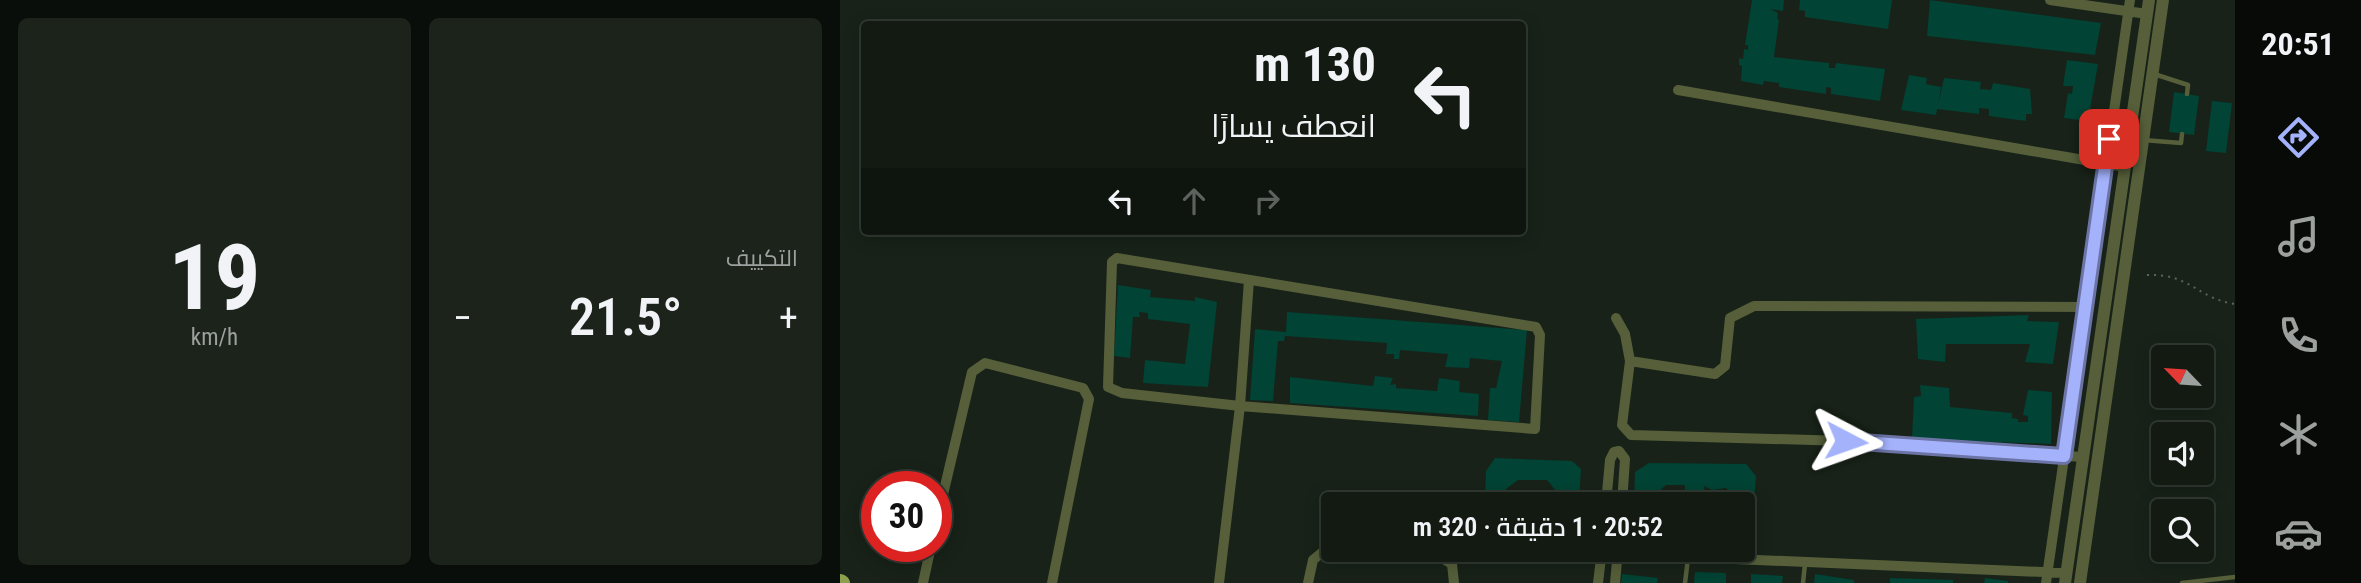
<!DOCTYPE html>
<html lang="ar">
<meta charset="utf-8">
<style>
:root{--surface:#121a12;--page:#1b231b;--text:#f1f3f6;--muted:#9ca19f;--line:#313832;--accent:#a4b2fc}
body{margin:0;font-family:"Roboto Condensed",Cairo,sans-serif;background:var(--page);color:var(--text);direction:rtl;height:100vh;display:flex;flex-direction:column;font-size:26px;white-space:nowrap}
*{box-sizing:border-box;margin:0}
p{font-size:23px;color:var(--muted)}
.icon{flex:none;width:38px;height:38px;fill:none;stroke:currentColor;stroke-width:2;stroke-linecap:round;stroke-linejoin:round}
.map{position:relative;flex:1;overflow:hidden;direction:ltr}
.details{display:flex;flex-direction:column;gap:18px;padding:18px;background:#0a0e0a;width:840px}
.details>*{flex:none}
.guide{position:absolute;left:21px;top:21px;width:665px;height:214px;border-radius:7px;box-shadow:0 4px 18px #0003,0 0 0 2px var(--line);direction:rtl;background:#121a12;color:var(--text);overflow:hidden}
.needle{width:46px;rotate:295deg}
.controls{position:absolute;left:1311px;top:345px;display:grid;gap:14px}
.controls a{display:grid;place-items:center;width:63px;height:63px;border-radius:7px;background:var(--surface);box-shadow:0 4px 18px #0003,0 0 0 2px var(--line);font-size:35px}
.speed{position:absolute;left:21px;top:471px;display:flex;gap:14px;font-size:35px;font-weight:700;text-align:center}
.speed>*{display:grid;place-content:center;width:91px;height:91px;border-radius:50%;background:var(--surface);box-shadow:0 4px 18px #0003,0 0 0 2px var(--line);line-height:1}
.speed .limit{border:10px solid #d22;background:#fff;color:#111}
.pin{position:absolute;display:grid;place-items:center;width:60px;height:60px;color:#fff;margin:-30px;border-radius:14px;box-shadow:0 4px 10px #0006}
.me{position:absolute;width:77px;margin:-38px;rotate:94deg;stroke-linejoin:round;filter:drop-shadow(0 0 5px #0008)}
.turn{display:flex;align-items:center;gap:24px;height:147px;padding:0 35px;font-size:32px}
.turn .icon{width:91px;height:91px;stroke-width:2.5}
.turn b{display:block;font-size:49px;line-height:60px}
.lanes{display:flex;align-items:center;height:66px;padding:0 35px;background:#0003;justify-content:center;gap:35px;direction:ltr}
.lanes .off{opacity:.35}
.big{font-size:52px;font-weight:600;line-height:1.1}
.details .card{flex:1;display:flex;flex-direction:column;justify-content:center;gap:10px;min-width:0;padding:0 24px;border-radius:10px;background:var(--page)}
.details .dial{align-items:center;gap:0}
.dial b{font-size:91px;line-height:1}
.heat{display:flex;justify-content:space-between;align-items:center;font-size:38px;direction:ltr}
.details .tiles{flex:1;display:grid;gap:18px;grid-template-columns:repeat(2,1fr)}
.trip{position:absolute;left:481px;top:492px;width:434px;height:70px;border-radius:7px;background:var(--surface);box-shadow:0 4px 18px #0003,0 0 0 2px var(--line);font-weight:600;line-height:70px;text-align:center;direction:rtl}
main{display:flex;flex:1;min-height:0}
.tabs{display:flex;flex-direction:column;width:126px;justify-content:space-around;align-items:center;background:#070a07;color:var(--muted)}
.tabs .icon{width:49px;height:49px}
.tabs .selected{color:var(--accent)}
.tabs b{font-size:32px;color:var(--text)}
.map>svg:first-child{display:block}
</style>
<main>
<nav class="tabs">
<b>20:51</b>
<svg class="icon selected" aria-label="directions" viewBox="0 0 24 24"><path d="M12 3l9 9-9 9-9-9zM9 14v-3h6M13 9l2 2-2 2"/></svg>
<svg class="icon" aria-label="music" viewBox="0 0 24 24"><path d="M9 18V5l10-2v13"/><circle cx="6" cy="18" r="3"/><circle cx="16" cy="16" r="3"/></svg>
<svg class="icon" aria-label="phone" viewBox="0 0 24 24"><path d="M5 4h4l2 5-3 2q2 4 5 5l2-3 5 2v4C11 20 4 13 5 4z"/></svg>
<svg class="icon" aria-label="climate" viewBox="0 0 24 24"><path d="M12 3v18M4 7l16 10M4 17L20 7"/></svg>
<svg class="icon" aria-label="car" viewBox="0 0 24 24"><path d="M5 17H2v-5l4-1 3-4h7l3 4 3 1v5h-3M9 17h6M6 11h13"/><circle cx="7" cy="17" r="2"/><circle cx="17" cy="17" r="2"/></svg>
</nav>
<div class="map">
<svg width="1395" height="583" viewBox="0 0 1395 583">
<rect width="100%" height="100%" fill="#182218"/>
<path fill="#014334" d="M912,0H944L943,11L930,9L938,13L937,19L939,20L934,57L989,63V68H995L996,63L1045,69L1040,101L991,94V88L986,87V94L939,87V83L924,81L923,85L901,81L902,66L899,65V58L903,59L904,49L908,50V45H905Z
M960,0H1052L1048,29L965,17V11L959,10Z
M1090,0L1261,23L1255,55L1087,36Z
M1227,60L1258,64L1248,121L1224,118L1228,93L1232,94L1233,86H1223Z
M1069,75L1087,78L1086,84L1101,87L1098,104L1104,78L1141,82L1140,89L1151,90L1153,83L1190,89L1192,114H1186V121L1149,116V109L1139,108V114L1097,109L1096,115L1061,110Z
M1334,92L1359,96L1354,135L1329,132Z
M1372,101L1392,103L1386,153L1366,151Z
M278,285L311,290L310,297L355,301V297L377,302L368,387L303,383L305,360L345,364L350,324L308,319V313L299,312L300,317H293L290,358L274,356Z
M447,312L687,330L679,422L648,420L650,388H656L662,361L630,358L629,368L605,367L608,354L560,350L559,359H554V354H546L547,343L445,336L444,341H438L433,401L410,400L415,329L446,332Z
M1189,315L1187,321L1219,322L1213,364L1185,362L1190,344H1106L1105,362L1078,359L1076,319Z
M535,376L553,378L550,385L556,384V388L597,391L599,378L620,381L619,392L639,394L638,416L450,403V377L533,386Z
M1080,385L1109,388L1110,407L1172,413V418L1178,419V422H1188V416L1183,415L1188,390L1212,392L1211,444L1072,439L1074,397L1081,396Z
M655,458L732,461L741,469L739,501L736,500V504H713L716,491L707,480H678L666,489L665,504H645L646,471Z
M809,463L906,464L916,476L913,516L916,535L903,532V504H894V497L886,488L872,490L864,486L866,504H844L845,485H826L816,494V504H794L795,472Z
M855,572L886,573V583H854Z
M782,574L818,578L817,583H781Z
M911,574L943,576L942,583H911Z
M975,574L1014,580V583H974Z
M1050,578L1113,580V583H1050Z
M1145,578L1168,581V583H1144Z"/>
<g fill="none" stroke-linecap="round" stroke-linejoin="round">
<path stroke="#5a635a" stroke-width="2" stroke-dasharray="2 5" stroke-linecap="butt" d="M1307,275C1350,273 1358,299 1395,304"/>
<path stroke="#565f3a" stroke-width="4.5" d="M1314,74L1348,85L1347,94
M1303,140L1341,143L1342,134
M845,583L848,558
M963,583L965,564
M1342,583L1395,577"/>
<path stroke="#565f3a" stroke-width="10" d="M1210,0L1307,14
M838,90L1285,167
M277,258L696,327L700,335L695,429L400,406L282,393L268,387L272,262Z
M776,318L785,334L790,361L875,374L885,366L890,318L914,306L1245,307
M790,361L782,425L791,435L1006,441L1242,457
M766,504L770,460L774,452L779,451L785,459L782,504
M96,524L132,372L145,363L243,388L249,399L212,583
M777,554L1226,573
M83,583L91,546
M379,583L400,406L409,280
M468,583L473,560L485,550L600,557L612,564L614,583
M758,583L762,550
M775,583L778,550
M1206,583L1290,0"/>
<path stroke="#565f3a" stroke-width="12" d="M1225,583L1309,0
M1240,583L1323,0"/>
<path stroke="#8e9f4f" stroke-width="16" d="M0,582L2,583"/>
</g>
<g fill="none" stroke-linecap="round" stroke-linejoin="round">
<g stroke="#6b74a4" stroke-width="18">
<path id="route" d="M1006,441L1224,456L1269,139"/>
</g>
<use href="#route" stroke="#a4b2fc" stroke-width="12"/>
</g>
</svg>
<div class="controls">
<a><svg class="needle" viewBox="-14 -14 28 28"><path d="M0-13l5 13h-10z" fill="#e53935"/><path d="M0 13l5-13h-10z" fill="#9ca19f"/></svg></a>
<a><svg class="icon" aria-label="sound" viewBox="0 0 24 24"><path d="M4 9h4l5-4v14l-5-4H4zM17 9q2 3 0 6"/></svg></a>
<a><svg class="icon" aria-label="search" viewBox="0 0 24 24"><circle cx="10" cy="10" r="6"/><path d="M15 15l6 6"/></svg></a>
</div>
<div class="speed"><div class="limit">30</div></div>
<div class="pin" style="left:1269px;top:139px;background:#d93025"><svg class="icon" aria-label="arrive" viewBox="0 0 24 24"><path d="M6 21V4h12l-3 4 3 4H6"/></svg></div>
<svg class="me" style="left:1006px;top:441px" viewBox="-20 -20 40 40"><path d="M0-17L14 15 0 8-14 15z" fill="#a4b2fc" stroke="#fff" stroke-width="4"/></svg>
<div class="trip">20:52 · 1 دقيقة · 320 m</div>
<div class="guide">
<div class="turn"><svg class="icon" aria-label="left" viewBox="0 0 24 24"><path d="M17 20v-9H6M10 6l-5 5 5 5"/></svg><div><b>130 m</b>انعطف يسارًا</div></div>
<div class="lanes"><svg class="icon" aria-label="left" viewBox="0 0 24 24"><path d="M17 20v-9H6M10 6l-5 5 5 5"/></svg><svg class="icon off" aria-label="ahead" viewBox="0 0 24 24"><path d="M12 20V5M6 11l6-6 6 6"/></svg><svg class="icon off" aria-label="right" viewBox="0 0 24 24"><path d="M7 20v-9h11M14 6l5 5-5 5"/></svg></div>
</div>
</div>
<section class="details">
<div class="tiles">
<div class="card"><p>التكييف</p>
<div class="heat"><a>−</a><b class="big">21.5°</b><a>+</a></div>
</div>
<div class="card dial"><b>19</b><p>km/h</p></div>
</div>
</section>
</main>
